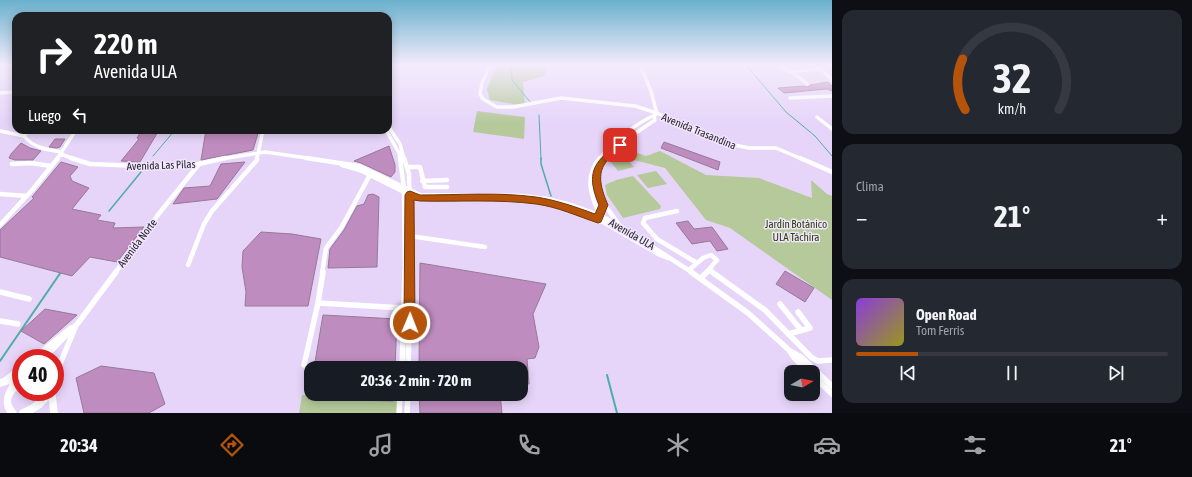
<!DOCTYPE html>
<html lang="es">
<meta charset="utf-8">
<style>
:root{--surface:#171b24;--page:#242831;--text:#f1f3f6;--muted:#9ea1a6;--line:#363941;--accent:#b45309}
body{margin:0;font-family:"Asap Condensed",sans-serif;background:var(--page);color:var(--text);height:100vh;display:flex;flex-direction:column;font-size:15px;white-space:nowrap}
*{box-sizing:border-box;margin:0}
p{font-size:13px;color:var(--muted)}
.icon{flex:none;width:22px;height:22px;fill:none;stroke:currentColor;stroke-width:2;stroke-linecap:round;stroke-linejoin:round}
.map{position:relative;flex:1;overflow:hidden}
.panel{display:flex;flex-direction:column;gap:10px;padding:10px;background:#0d0f14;width:360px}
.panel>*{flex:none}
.top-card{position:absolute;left:12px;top:12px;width:380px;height:122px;border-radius:12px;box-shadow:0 2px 10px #0003;background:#202124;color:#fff;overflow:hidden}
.needle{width:26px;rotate:80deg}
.buttons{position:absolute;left:784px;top:365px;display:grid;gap:8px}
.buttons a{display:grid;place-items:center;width:36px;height:36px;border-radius:8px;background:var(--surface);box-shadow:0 2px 10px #0003;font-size:20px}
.speed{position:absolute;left:12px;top:349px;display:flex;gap:8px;font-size:20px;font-weight:700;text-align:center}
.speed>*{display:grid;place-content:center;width:52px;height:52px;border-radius:50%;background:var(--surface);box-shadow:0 2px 10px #0003;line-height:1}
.speed .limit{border:6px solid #d22;background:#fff;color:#111}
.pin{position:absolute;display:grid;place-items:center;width:34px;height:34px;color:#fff;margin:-17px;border-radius:8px;box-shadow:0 2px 6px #0006}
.me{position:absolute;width:44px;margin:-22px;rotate:1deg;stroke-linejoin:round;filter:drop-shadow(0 0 3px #0008)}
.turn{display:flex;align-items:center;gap:14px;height:84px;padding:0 16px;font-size:18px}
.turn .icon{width:52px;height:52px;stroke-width:2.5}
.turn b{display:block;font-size:28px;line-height:34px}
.then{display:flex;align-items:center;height:38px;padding:0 16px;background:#0003;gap:8px;font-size:15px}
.big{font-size:30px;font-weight:700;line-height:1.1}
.panel .tile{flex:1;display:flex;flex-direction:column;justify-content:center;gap:6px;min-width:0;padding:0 14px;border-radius:12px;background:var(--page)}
.panel .dial{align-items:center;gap:0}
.dial svg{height:104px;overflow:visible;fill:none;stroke:var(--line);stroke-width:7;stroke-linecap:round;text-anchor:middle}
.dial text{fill:var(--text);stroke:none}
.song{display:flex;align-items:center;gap:12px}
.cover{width:48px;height:48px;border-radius:6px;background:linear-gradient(135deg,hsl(270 70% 55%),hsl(60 70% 35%))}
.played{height:4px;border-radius:2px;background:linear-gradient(90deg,var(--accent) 20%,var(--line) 20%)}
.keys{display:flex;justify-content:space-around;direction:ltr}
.heat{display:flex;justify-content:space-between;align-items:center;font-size:22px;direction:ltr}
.trip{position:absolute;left:304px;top:361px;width:224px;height:40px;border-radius:12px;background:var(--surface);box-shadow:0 2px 10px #0003;font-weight:700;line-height:40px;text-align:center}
.tabs{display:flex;height:64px;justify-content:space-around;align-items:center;background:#090b0e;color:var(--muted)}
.tabs .icon{width:28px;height:28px}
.tabs .current{color:var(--accent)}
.tabs b{font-size:18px;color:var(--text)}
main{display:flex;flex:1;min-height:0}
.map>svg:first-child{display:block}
</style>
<main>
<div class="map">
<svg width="832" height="413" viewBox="0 0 832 413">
<rect width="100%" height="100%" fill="#e6d5f9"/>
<path fill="#b5c99b" d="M497,65H548L544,76L523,82L525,106L490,100L487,89Z
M477,111L525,117L524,139L473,132Z
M626,149L646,156L660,151L706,175L759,178L812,198L811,180L827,194L832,196V300L730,228L706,220L665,168L634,160Z
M627,159L634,167L618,171L611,162Z
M656,171L667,184L648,188L637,175Z
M633,176L661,206L660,209L623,218L607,195L605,185L616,180Z
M302,395L400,396V413H299Z"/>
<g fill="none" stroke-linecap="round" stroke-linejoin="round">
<path stroke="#4eada4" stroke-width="1" d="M511,65L512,80L531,103
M746,65L786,112L815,136L832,156
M539,115L541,159
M153,156L175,130"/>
<path stroke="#4eada4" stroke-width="1.5" d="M541,158V164L551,196
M109,211L141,172"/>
<path stroke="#4eada4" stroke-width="2" d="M0,361L61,272
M607,375L617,413"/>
</g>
<path fill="#be8cbe" stroke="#967a95" d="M828,82L832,86V91L827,89L784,93L778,88L804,86L808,87L810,85Z
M142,130H159L140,162L121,161L139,139L137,138Z
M206,130H259L253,150L201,160Z
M55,139H65L60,147L57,148L49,147Z
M664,142L720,162L718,170L661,148Z
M21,143L30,148L41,151L33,160H15L9,158L11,154Z
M389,146L395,165V172L391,177L361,163L354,161Z
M61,162L78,167L70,176L72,181L89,188L72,209L101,215L97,220L115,223L113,228L144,227L117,262L90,257L72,276L0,257V230L34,198L32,197Z
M245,162L217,199L173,204L184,188L210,186L221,164Z
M373,194L379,197L377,267L328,268L330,249L344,230L357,206L364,204L368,195Z
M688,221L694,229L712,227L728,249L717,251L710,241L692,244L676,223Z
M261,232L292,234L321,239L308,306H245L246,292L242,267L243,251Z
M420,263L546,284L533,314L539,347L535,358L527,359L529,384H521V368H419Z
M785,271L814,288L805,302L776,284Z
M45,309L77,315L44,344L21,331Z
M323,315L397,319L395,368H314Z
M101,366L154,373L165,404L149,413H84L76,378Z
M309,394H393V401L308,399Z
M419,394H500L502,413H420Z"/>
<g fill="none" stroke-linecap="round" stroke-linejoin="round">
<path stroke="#fff" stroke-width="3.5" d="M490,65L482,83L480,94L483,99L497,107H513L561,98L635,106L657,113L699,133L729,144L749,148H776L802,159
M640,65L651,91L657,114
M780,65L789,72L821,69
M817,65L832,80
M793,72L807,84
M0,93L16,92
M790,98L832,96
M817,117L832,129
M388,126L400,144L404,159
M27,130L24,136C34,148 47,150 62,152
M386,130L399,153L400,159
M0,131L24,136
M61,154L74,159
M57,159L76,130
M221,159L265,152L314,159
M257,159L263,130
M599,159C612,143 636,123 655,115
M606,159L621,143L655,120L654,116"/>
<path stroke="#fff" stroke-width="4.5" d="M71,158L90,164L140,166L199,164L225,158
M306,158L359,166L420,195L522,196L547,199L571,205L599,215L620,226L693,273
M400,158L404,188L405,273
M404,158L409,174L411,273
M607,158C585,184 604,203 619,225
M800,158L832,172
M12,164L30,163L52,166
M342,165L360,170L404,192L420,198L515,199L537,201L559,206L605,223L660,255L668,258
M407,167H420L425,187H447
M422,181L447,180
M0,194L27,196
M677,211L645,218L643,223L657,239L697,263
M599,213C590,194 585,176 600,158
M0,225L33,189L58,158
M410,236L485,247
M188,265L204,224L212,211L257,160V158
M689,270L703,258L711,255L717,260L706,273
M709,270L713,273
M115,273L157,216L199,164
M322,273L326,248L341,228L371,173"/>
<path stroke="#fff" stroke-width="5.5" d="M323,272L318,303L404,308
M691,272L748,313L789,350L795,359L809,372
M712,272L765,310L812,358L818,361L832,360
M701,278L707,272
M0,292L29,299
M780,304L801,330
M0,321L18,324
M788,334L810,328L798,312
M790,351L801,357L832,386
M34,358L71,328
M44,358L78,323L116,272
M304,365L318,303
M402,368L405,272
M408,368L411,272
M55,376L75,328
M813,376L832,394
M5,380L21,368
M399,413L400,394
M407,413L408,394"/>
<path fill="#fff" fill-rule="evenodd" d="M21,373C21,376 22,380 21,383C19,390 8,396 12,405C13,408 16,410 17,413H7C1,402 4,394 10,384L0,387V379Z
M55,390L58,413H50L49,400L41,408L33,413H19L20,410C30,406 38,401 44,392H55Z"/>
</g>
<linearGradient id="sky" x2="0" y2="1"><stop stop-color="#6ab1cd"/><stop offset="0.53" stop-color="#f4ecfc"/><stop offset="1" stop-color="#f4ecfc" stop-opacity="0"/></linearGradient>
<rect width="832" height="123" fill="url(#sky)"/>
<path fill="#b45309" stroke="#753606" d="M620,142L624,145C620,151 613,155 608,160C595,173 602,191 608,205L601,222L598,223C577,216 558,207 536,204C498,199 458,202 420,201L414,200L415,323L413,326L410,328L406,326L404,323L405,195L407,192L410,191L420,195C458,195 498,192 536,197C556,200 576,207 595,214L599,205C590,183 588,168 608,152C612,148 615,144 620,142Z"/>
<g text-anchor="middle" stroke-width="3" stroke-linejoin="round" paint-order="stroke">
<g font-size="11" fill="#2d2734" stroke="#f0e6fc">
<text transform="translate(699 131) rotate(22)" y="4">Avenida Trasandina</text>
<text transform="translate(161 165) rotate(-2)" y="4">Avenida Las Pilas</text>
<text transform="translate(632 234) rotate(30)" y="4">Avenida ULA</text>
<text transform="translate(137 243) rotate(-53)" y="4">Avenida Norte</text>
</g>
<g font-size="11" fill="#2c3d0e" stroke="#f0e6fc">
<text x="796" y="228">Jardín Botánico<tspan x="796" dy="13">ULA Táchira</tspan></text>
</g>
</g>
</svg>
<div class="buttons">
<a><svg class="needle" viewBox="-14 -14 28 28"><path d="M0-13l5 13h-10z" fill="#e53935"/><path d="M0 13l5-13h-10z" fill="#9ea1a6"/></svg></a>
</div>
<div class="speed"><div class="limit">40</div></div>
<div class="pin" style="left:620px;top:145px;background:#d93025"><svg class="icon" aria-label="arrive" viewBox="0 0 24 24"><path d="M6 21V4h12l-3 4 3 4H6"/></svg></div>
<svg class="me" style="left:410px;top:323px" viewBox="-20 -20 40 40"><circle r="17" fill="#b45309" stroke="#fff" stroke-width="3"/><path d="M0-11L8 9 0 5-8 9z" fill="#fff"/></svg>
<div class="trip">20:36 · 2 min · 720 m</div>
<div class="top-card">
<div class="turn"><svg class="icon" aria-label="right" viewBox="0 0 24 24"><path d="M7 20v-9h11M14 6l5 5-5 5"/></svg><div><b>220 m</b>Avenida ULA</div></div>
<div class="then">Luego<svg class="icon" aria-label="left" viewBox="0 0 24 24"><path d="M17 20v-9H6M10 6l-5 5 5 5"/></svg></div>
</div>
</div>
<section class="panel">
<div class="tile dial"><svg viewBox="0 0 100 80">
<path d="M14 69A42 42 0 1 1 86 69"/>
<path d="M14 69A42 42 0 0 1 12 30" stroke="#b45309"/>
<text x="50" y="56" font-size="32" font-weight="700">32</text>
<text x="50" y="72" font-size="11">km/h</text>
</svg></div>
<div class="tile"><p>Clima</p>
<div class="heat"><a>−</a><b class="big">21°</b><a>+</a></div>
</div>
<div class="tile">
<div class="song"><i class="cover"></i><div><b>Open Road</b><p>Tom Ferris</p></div></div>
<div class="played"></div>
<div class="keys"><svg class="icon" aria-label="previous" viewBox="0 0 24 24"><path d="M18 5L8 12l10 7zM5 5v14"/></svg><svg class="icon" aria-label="pause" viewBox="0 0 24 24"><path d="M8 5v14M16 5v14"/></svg><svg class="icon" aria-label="next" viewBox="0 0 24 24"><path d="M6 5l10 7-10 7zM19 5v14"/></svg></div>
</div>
</section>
</main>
<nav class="tabs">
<b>20:34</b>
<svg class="icon current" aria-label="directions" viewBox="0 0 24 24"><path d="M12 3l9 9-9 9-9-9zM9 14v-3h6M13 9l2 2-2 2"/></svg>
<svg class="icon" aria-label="music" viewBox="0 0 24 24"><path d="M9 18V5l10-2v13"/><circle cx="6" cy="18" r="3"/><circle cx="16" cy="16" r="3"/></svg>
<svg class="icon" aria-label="phone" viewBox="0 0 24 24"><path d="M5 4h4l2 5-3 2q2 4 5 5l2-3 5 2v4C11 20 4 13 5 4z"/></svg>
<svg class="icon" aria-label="climate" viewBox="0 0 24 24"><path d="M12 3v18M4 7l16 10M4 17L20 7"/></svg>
<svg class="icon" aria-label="car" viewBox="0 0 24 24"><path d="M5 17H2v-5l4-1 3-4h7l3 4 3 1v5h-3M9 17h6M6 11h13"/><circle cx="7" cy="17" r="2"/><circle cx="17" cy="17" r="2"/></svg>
<svg class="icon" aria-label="filters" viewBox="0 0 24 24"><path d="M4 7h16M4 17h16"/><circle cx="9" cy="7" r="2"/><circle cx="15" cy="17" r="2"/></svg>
<b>21°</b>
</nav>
